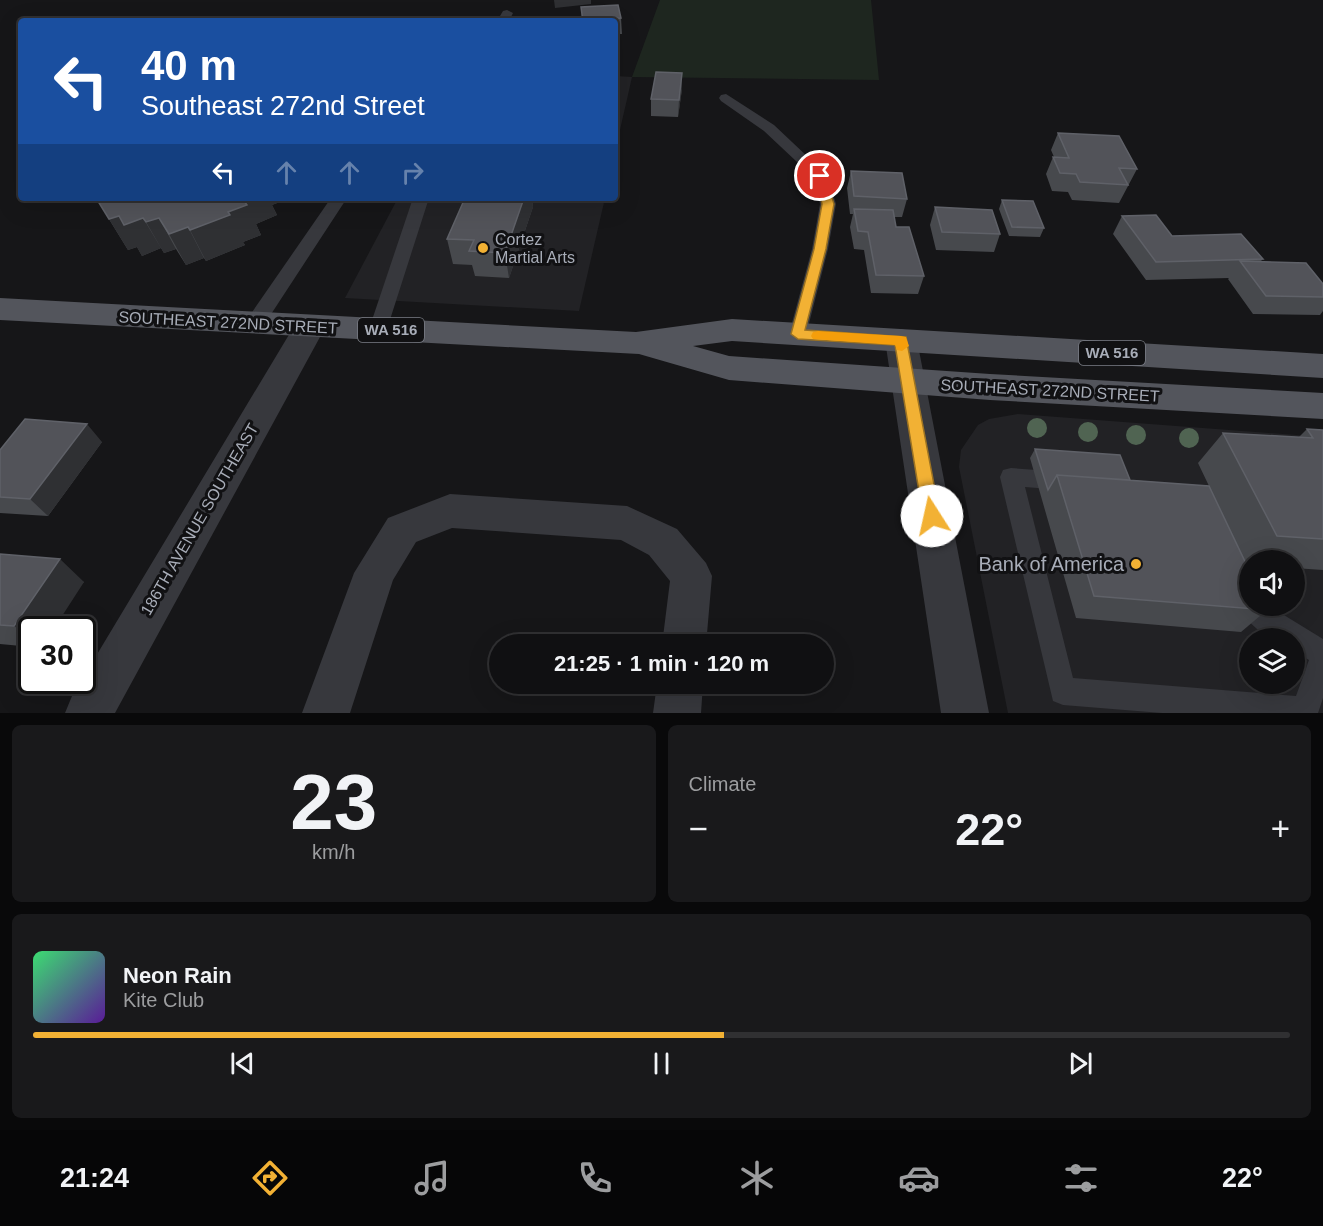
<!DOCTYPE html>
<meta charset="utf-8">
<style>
:root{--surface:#101012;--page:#19191b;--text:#f1f3f6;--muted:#9c9d9f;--line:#303032;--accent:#f2b134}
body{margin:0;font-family:Helvetica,sans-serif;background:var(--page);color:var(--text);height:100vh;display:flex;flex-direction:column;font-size:22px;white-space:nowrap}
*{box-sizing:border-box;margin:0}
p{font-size:20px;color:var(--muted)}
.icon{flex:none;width:33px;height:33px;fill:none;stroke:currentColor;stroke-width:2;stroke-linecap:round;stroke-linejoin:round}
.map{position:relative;height:713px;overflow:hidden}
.details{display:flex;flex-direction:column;gap:12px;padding:12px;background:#09090a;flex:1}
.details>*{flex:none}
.banner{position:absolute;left:18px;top:18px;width:600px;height:183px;border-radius:6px;box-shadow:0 6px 24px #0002,0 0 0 2px var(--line);background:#1a4fa0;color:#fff;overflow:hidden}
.tools{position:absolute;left:1239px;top:550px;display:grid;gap:12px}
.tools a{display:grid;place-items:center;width:66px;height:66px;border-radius:50%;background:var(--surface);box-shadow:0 6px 24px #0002,0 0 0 2px var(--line);font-size:30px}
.speed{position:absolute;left:18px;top:616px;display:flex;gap:12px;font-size:30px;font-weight:700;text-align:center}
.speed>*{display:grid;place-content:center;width:78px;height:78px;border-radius:50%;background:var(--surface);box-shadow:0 6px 24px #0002,0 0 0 2px var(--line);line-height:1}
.speed .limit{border:3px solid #111;border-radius:9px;background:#fff;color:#111}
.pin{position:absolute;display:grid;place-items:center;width:51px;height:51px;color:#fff;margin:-26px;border:3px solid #fff;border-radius:50%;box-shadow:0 2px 6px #0007}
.me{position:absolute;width:66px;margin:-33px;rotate:350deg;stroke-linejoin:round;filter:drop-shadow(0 0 4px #0008)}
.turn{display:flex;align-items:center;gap:21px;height:126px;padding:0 24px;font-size:27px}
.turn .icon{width:78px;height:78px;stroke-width:2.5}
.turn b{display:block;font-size:42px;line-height:51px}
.lanes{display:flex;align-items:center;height:57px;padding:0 24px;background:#0003;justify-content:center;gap:30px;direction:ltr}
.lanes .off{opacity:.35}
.big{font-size:45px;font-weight:800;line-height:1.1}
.details .tile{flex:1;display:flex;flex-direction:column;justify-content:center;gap:9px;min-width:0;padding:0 21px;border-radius:9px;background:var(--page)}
.details .dial{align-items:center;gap:0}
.dial b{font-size:78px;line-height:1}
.song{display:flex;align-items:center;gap:18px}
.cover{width:72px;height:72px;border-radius:9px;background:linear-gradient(135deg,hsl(140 70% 55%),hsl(270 70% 35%))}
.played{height:6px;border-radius:3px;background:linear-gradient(90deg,var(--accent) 55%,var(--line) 55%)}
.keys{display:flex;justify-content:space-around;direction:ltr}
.heat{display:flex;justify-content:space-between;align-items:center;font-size:33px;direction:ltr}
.details .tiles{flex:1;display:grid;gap:12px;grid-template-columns:1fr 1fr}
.tile:last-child{grid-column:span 2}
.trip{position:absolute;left:489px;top:634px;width:345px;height:60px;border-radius:30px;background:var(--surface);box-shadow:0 6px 24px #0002,0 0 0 2px var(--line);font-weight:800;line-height:60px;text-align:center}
.menu{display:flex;height:96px;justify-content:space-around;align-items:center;background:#060607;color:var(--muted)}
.menu .icon{width:42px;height:42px}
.menu .selected{color:var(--accent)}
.menu b{font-size:27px;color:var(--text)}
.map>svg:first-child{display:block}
</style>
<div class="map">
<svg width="1323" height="713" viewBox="0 0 1323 713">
<rect width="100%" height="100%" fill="#161618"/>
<path fill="#222225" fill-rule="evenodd" d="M615,76L632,77L615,152Z
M398,198H605L579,311L345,298Z
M1018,414L1323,437V713H1008L959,467L961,450L978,425L989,419ZM1250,561H1294V606H1250ZM1250,639H1294V684H1250Z"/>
<path fill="#1e261f" d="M660,0H871L879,80L632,77Z"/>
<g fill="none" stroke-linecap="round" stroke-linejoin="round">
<path fill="#37383d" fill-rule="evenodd" d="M507,10L513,13L509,21H497L503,11Z
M726,94L774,125L828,176L836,204L828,249L805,339L798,341L791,339L789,334L812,249L820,204L813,177L764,131L721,101L719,98L721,95Z
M331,198H347L262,328L255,329L248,328L246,323L248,318Z
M413,198H429L387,329L385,334L378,336L371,334L369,329Z
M1011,468L1063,472L1071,474L1074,481L1071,488L1063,490L1025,487L1073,678L1296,696L1309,660L1294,651V639C1289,639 1280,640 1275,639C1260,634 1244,619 1238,606L1242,598L1250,595V606H1269L1323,639V698L1318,713H1162L1063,705L1053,701L1000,477L1003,470Z"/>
<path fill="#37383d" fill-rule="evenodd" d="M310,315L321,318L326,326L115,713H65L72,696L299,318Z
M901,329L912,332L917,340L989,713H941L885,340L890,332Z
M450,494L627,506L677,529L706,563L712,576L706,645H662L670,581L649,555L621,540L452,528L416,542L393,580L350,713H302L354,573L388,518Z
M657,684H703L701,713H653Z"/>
<path fill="#53555c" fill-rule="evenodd" d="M0,298L636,332L732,319L1323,354V378L732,341L693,346L729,356L990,374L1323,393V419L990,400L729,380L639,354L0,320Z"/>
</g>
<g fill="#506452">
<circle cx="1037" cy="428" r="10"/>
<circle cx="1088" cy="432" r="10"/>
<circle cx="1136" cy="435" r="10"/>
<circle cx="1189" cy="438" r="10"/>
</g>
<path fill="#47494d" d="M581,7L621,18L622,34H615V21H582Z
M682,73V89L678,117L651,116V99Z
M1058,133L1137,169L1119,203L1072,200L1068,192L1052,191L1046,174L1053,157H1054L1051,150Z
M851,171L907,199L902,217H894L896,227L924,276L918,294L871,293L864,250L854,249L850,227L853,214H850L847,188Z
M96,198H290L272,205L277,215L256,224L261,235L243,242L245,245L206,261L204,258L186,265L176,249L164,253L161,248L142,256L137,247L128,250Z
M465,198H532L533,207L509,278L475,276L472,265L453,264L447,239Z
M1002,200L1044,228L1040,237L1009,236L999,209Z
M935,207L1000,234L994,252L936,250L930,225Z
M1122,216L1172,236L1263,259L1261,261L1323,284V311L1320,315L1253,314L1228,279L1229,278L1146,280L1113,234Z
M1307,429L1323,430V570L1294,568V561H1250V565H1247L1224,518L1267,610L1241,632L1076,618L1030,458L1035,449L1130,480L1209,486L1198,463L1223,433L1299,437Z
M102,442L48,516L0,513V450Z
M0,554L84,582L32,630V647L0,644Z"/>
<path fill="#2f3033" d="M554,0H591V4L555,8Z
M682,73V89L678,117L679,100Z
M240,198H290L272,205L277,215L256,224L261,235L243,242L245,245L206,261L190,230L228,212Z
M524,198H532L533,207L509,278L505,253Z
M119,216L143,218L161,248L142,256L137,247L128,250L109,219Z
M159,218L176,249L164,253L146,222Z
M188,227L204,258L186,265L169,234Z
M87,424L102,442L48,516L30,499Z
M60,559L84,582L53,630H32V639L14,626Z"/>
<path fill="#525359" stroke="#5f6168" stroke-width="1.5" d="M618,5L621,18L583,21L581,7Z
M656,72L682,73L679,100L651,99Z
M1058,133L1119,136L1137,169L1119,168L1128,185L1080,182L1076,174L1060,173L1053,157L1069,158Z
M851,171L902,173L907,199L854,196Z
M96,198H242L247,205L228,212L230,215L190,230L188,227L169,234L159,218L146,222L143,218L124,225L119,216L109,219Z
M465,198H524L505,253L469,251L474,240L447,239Z
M1002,200L1033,201L1044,228L1012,227Z
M935,207L992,210L1000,234L942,232Z
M854,209L893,210L896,227H909L924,276L876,275L868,232L858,231Z
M1156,215L1172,236L1241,234L1263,259L1156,262L1122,216Z
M1240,261L1306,263L1323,284V297L1266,296Z
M25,419L87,424L30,499L0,497V450Z
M1307,429L1323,430V539L1277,536L1223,433L1313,438Z
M1035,449L1120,455L1130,480L1057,475L1048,490Z
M1057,475L1209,486L1250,572V606H1265L1267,610L1094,596Z
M0,554L60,559L14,626L0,625Z"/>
<path fill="#f2b134" stroke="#9d7322" stroke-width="1.5" d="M820,173L826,176L834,204L826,249L805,330L906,337L940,516L937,521L932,523L926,521L923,516L895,345L798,339L791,334L814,249L822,204L815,176Z"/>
<path fill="#f59e0b" d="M818,331L901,336L906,337L909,346L902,351L897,350L895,345L813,339L811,336L813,332Z"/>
<g fill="#f2b134" stroke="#111113" stroke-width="2">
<circle cx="483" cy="248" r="6"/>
<circle cx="1136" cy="564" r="6"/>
</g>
<g text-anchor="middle" stroke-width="6" stroke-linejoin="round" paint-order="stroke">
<g fill="#111113" stroke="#7b7e86" stroke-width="1.5">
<rect x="358" y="318" width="66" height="24" rx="4.5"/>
<rect x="1079" y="341" width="66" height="24" rx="4.5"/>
</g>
<g font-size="15" font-weight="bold" fill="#a8adb8">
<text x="391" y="335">WA 516</text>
<text x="1112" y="358">WA 516</text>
</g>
<g font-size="16" fill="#a8adb8" stroke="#111113" text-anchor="start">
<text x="495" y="245">Cortez<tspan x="495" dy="18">Martial Arts</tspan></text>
</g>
<g font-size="16" fill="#a8adb8" stroke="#111113">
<text transform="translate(228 322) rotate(3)" y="6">SOUTHEAST 272ND STREET</text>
<text transform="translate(1050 390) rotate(3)" y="6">SOUTHEAST 272ND STREET</text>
<text transform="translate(199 519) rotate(-60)" y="6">186TH AVENUE SOUTHEAST</text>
</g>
<g font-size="20" fill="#a8adb8" stroke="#111113" text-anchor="end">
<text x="1124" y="571">Bank of America</text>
</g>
</g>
</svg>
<div class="tools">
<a><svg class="icon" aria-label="sound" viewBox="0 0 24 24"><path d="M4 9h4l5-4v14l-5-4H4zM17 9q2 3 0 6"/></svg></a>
<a><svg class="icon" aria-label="layers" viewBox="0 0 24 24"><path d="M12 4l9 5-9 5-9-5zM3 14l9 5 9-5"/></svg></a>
</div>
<div class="speed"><div class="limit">30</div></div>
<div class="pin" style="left:820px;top:176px;background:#d93025"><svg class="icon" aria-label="arrive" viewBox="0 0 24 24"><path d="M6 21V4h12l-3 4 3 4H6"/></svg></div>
<svg class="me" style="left:932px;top:516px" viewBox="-20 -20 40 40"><circle r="19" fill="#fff"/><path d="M0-13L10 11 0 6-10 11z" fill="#f2b134"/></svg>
<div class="trip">21:25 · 1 min · 120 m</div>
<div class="banner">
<div class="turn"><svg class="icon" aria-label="left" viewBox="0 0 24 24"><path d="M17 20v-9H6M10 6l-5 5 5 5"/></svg><div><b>40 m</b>Southeast 272nd Street</div></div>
<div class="lanes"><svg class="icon" aria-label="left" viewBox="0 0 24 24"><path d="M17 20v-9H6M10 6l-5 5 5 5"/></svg><svg class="icon off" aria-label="ahead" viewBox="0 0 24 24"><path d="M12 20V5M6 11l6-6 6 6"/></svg><svg class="icon off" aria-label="ahead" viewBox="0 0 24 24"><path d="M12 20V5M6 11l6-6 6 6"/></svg><svg class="icon off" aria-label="right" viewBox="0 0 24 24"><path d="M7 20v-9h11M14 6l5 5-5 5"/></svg></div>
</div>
</div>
<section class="details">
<div class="tiles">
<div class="tile dial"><b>23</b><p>km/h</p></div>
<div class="tile"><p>Climate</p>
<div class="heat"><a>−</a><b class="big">22°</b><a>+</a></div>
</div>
<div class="tile">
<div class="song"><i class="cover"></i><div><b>Neon Rain</b><p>Kite Club</p></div></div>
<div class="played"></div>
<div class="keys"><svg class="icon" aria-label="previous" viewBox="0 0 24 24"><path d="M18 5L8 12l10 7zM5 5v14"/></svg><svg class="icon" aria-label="pause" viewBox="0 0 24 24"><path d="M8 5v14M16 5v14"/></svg><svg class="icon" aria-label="next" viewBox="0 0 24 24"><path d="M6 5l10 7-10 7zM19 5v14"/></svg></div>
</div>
</div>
</section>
<nav class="menu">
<b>21:24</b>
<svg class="icon selected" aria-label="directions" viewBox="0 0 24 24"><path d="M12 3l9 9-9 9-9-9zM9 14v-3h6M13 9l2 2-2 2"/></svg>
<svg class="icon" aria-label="music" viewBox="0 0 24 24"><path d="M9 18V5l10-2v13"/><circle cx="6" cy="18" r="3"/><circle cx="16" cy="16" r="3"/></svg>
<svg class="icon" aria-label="phone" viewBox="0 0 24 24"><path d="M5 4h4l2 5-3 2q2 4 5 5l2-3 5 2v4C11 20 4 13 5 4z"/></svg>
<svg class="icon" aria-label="climate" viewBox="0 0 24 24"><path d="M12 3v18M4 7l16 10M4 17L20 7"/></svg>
<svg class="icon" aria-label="car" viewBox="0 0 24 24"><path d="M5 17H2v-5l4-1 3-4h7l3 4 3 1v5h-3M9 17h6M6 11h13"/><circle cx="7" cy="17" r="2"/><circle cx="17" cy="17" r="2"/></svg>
<svg class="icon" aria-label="filters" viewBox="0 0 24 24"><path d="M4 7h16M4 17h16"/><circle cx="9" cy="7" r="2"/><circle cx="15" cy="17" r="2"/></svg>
<b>22°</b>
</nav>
